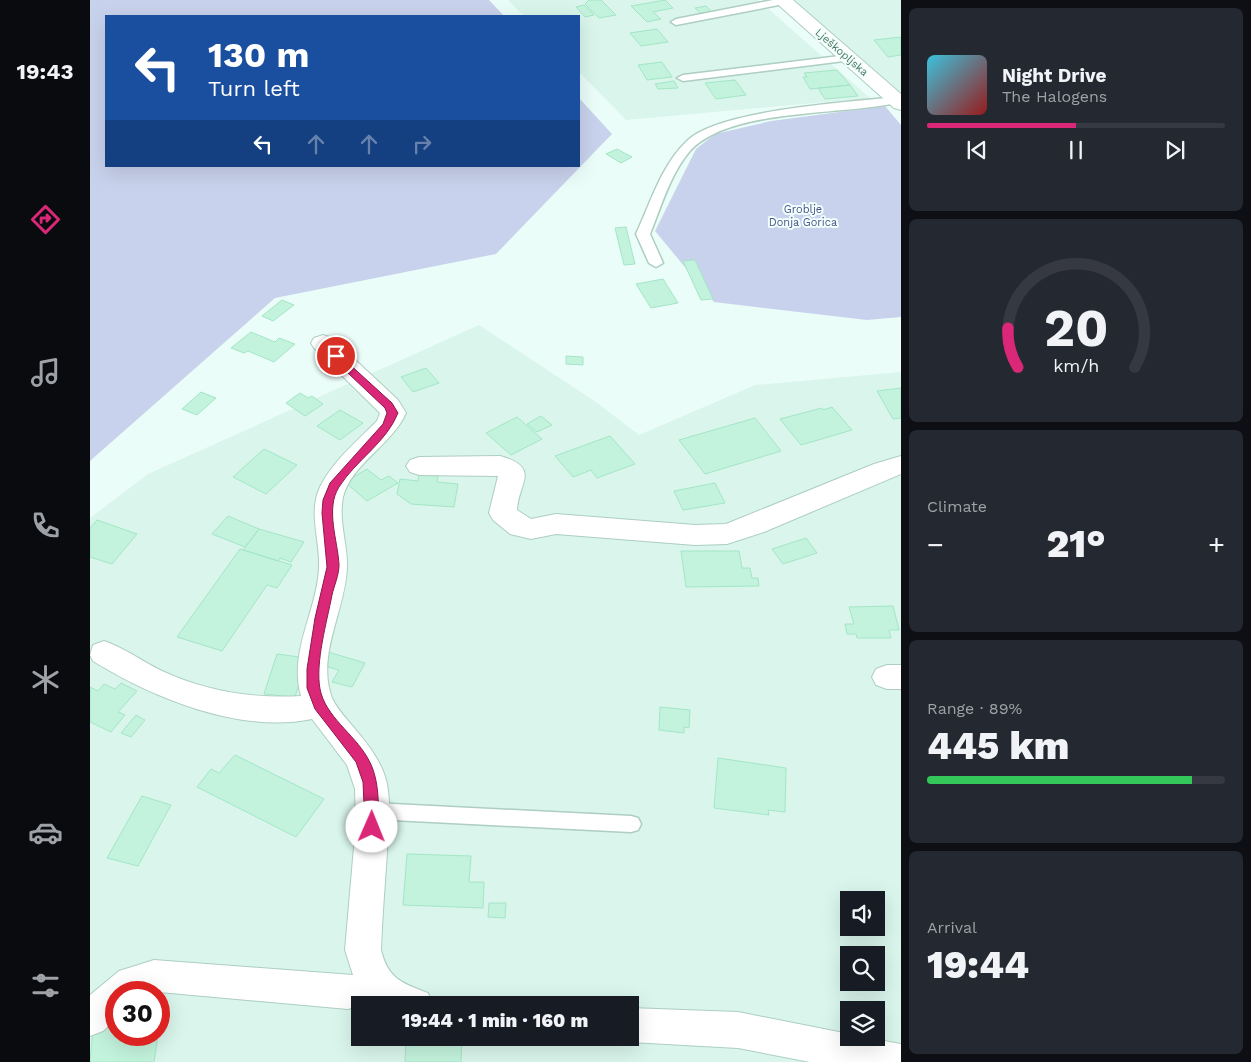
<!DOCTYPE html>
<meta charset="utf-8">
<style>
:root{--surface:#171b24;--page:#242831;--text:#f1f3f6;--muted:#9ea1a6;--line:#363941;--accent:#db2777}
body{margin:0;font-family:"Work Sans",sans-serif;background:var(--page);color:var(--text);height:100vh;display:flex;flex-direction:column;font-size:19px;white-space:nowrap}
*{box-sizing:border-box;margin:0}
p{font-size:16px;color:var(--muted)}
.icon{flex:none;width:28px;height:28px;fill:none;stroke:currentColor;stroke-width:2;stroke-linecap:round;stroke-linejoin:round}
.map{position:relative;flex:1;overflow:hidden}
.panel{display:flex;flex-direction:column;gap:8px;padding:8px;background:#0d0f14;width:350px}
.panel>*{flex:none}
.banner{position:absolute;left:15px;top:15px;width:475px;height:152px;border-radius:0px;box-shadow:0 5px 20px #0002;background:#1a4fa0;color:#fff;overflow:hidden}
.buttons{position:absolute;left:750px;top:891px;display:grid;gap:10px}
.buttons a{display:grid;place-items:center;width:45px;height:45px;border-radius:0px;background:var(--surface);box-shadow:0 5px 20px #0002;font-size:25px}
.speed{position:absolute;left:15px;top:981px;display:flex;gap:10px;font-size:25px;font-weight:700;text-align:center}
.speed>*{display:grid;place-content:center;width:65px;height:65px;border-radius:50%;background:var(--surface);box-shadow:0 5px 20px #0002;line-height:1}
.speed .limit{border:8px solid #d22;background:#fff;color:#111}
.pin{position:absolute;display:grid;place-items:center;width:42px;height:42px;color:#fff;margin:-21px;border:2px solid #fff;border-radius:50%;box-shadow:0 1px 5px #0007}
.me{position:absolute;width:55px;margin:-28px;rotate:1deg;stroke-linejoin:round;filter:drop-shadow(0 0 4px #0008)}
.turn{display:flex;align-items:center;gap:18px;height:105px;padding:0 20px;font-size:22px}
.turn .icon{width:65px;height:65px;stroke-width:2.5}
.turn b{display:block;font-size:35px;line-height:42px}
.lanes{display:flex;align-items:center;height:48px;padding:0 20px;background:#0003;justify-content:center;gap:25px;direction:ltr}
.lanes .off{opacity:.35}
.big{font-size:38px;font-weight:800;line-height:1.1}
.panel .card{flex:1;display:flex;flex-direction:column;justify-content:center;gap:8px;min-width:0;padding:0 18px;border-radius:8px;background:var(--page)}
.panel .dial{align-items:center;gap:0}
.dial svg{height:130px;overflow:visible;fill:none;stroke:var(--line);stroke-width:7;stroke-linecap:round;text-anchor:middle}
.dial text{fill:var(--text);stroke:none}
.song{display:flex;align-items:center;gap:15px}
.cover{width:60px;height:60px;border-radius:8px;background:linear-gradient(135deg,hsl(190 70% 55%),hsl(0 70% 35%))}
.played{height:5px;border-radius:2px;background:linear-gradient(90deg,var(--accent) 50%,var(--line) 50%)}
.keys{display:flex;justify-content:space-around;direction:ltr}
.heat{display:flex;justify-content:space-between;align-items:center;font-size:28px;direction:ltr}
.charge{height:8px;border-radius:4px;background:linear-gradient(90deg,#34c759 89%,var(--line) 0)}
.trip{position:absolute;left:261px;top:996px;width:288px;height:50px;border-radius:0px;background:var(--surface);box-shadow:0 5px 20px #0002;font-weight:800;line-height:50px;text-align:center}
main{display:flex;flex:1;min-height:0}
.tabs{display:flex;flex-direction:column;width:90px;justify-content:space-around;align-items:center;background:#090b0e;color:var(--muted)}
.tabs .icon{width:35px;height:35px}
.tabs .selected{color:var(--accent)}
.tabs b{font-size:22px;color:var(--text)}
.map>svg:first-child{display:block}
</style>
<main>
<nav class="tabs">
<b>19:43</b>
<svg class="icon selected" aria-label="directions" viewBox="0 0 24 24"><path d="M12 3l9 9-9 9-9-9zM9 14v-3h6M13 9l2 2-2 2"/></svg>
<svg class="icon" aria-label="music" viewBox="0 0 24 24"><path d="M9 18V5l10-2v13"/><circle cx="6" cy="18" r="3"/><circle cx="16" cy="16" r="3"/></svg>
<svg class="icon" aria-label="phone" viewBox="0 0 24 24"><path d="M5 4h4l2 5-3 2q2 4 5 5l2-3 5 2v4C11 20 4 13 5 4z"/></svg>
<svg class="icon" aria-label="climate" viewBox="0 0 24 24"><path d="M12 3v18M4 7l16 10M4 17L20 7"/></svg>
<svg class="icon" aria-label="car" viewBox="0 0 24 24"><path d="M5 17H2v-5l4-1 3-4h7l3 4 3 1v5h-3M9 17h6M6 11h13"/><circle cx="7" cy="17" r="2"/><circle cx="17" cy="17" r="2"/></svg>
<svg class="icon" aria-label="filters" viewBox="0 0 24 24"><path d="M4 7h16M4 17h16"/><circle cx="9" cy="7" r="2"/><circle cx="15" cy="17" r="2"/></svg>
</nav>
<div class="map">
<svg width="811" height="1062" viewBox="0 0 811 1062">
<rect width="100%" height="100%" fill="#ebfdf9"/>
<path fill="#d9f5ec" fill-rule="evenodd" d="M418,0H668L780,98L536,120L489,72V16H434Z
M696,0H811V97Z
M389,325L506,402L549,435L665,385L811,372V1062H0V518L58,474ZM759,900H786V928H759ZM759,955H786V982H759ZM26,992H69V1035H26ZM270,1005H540V1038H270ZM759,1010H786V1038H759Z"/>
<path fill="#c9d2ec" d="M0,0H399L414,16H16V166H489V98L522,134L406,254L185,298L0,461Z
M795,106L811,125V317L777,320L624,302L565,231L606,149L625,134L681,121Z"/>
<path fill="#c3f3dd" stroke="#a3e6c6" d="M499,0H511L526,15L509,18L495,4Z
M575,0L583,8L563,12L571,19L557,22L541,6Z
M494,5L504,15L495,17L486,7Z
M616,6L622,12L611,14L605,8Z
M567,29L578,42L551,46L540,33Z
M811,37V55L798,57L784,40Z
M572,62L582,77L557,80L548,65Z
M747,70L760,85L720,89L713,77H717L714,73Z
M645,80L656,95L626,99L615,83Z
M584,81L588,88L568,89L565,84Z
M760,85L768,96L735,99L728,88Z
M527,149L542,157L531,163L516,154Z
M536,227L545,264L534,265L525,228Z
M605,260L623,299L611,300L593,261Z
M573,279L588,303L561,308L546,284Z
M192,300L204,305L183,321L172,316Z
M161,332L185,342L189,338L205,344L184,362L158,351L154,353L141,348Z
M476,356L493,357V365L476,364Z
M336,368L349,383L323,392L311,377Z
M811,388V418L803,419L787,391Z
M111,392L126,398L107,415L92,409Z
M210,393L218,398L222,396L233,404L215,416L196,403Z
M742,407L762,430L711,445L690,419L732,408L733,410Z
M250,410L273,423L250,440L227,426Z
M451,416L462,425L447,432L437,424Z
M427,417L452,439L421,455L396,433Z
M665,418L691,451L615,474L589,440Z
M520,436L545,464L507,478L501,470L483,477L465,456Z
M174,449L207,465L176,494L143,477Z
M277,469L291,480L299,476L308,483L277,501L255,482Z
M329,475L348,476L347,482L368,484L364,507L321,504L307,494L310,479L328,481Z
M625,483L635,503L593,510L584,491Z
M138,516L169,529L155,547L122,534Z
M7,520L47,534L22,564L0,557V528Z
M169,529L214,542L201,562L190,558L188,561L153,550Z
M716,538L727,553L693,564L682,549Z
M150,549L202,565L187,588L177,585L132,651L87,637Z
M591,551H649L652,568H660L662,578H668L669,586L596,587Z
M803,606L809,630H799L801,638H767L766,634H757L755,624H764L759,607Z
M238,652L275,663L262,687L242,682L249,670L231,665Z
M187,654L217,658L205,697L174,694Z
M31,683L47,691L28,712L35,715L21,732L0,722V687L8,691L14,684L25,689Z
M570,707L600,710L599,728L594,727V733L569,730Z
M46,715L55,720L41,737L31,733Z
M145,755L234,799L206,837L107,787L121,769L129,773Z
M628,758L696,768L695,812L678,810L679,815L624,808Z
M52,796L81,805L48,866L17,858Z
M317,854L381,856L379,882H394L393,908L313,905Z
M399,903H416L415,918L398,917Z
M17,1016H26V1035H68L64,1062H0L3,1028Z
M316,1038H372L371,1062H315Z"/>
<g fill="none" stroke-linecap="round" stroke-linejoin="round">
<g stroke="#adcec0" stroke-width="3">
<path id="lane" d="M683,0L699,1L694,4L586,25L581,22L586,19Z
M758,55L762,56V60L593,81L587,78L593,75Z
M807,97L811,98V102C755,116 638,107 599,152C580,175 571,207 560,234L573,263L566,267L559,263L546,234C561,202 571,166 597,141C627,110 761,102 807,97Z
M283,803L541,816L548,818L551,824L548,830L541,832L283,819L276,817L273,811L276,805Z"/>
</g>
<g stroke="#adcec0" stroke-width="2">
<path id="street" d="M683,0H703L811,94V110L804,108Z
M233,335L242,338L308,400L316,413C302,445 262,463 253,497C248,521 258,545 257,568C255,611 226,656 242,698C246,707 254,716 260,723C275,741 292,760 297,784C301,806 298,829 297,852C295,885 292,917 291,950C298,979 312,983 338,993L343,1005H284L281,1002L258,1009L69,992H26V1019L13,1031L0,1036V995L29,971L64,960L263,975L255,950L266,824L265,789L257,765L222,719C150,734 63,698 3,661L0,655L3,645L14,641C35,648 53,662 72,671C115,691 164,699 211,696C198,651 228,610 229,566C230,540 218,512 230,487C243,461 267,441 287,421L290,413L224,348L221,343L224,338Z
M410,456C452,468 428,483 427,510L441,519L466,514L605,525L636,524L784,464L811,456V474L674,532L637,544L605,545L466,534L441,539L420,534L403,520L399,513L408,476L329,475L320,472L316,466L320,460L329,457Z
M797,665H811V689H797L786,685L782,677L786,669Z
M540,1008L648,1012L759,1034V1038H778L811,1044V1062H720L648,1048L540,1042L527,1038H540Z"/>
</g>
<use href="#lane" fill="#fff" fill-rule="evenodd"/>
<use href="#street" fill="#fff" fill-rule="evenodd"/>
</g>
<path fill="#db2777" stroke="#8e194d" d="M246,352L302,403L308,413C296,443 266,460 249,487C235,509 248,541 249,565C249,575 244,586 242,595C237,621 225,663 230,689C235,716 264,734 277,757C290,778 288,803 289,827L287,831H277L275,827L273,782L266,762L225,709L217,688V669L225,618L237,567L232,513L233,500L240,483L293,424L297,413L295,408L242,358L241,356Z"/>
<g text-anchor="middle" stroke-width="4" stroke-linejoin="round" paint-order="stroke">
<g font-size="11" fill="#4d7963" stroke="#f2fffc">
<text transform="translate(752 52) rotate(41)" y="4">Lješkopljska</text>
</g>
<g font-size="11" fill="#4a548b" stroke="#f2fffc">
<text x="713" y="213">Groblje<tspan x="713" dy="13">Donja Gorica</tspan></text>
</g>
</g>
</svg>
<div class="buttons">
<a><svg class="icon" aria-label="sound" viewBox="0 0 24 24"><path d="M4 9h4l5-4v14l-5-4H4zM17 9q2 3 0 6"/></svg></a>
<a><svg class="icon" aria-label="search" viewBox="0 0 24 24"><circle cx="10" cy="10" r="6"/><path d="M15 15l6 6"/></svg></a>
<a><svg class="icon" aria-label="layers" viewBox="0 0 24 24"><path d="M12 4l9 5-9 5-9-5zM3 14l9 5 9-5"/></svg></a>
</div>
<div class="speed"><div class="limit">30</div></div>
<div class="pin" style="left:246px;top:356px;background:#d93025"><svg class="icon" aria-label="arrive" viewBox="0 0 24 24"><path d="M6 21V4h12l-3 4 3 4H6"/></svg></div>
<svg class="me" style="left:282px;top:827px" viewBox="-20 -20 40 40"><circle r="19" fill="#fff"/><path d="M0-13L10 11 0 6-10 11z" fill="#db2777"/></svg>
<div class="trip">19:44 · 1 min · 160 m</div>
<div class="banner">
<div class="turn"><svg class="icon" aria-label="left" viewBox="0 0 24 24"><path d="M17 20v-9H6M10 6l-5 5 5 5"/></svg><div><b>130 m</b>Turn left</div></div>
<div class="lanes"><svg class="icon" aria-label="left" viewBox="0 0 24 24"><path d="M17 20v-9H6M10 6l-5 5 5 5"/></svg><svg class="icon off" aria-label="ahead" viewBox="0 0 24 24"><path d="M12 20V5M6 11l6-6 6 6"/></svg><svg class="icon off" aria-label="ahead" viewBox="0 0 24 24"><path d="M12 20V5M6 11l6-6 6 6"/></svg><svg class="icon off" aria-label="right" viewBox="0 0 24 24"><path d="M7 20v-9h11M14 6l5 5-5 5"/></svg></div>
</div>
</div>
<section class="panel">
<div class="card">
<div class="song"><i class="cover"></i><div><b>Night Drive</b><p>The Halogens</p></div></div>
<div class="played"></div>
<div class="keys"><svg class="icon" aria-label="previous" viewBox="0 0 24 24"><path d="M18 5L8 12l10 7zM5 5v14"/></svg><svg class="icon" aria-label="pause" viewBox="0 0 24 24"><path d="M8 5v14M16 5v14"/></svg><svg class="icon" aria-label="next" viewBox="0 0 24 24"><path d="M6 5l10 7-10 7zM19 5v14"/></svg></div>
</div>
<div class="card dial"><svg viewBox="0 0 100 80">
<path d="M14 69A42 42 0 1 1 86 69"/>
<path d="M14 69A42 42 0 0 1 8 45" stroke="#db2777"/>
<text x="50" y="56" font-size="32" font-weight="700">20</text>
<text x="50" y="72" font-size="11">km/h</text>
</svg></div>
<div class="card"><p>Climate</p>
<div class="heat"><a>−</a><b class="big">21°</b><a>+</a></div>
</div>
<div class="card"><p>Range · 89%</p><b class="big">445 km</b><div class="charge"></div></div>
<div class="card"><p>Arrival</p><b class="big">19:44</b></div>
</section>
</main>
